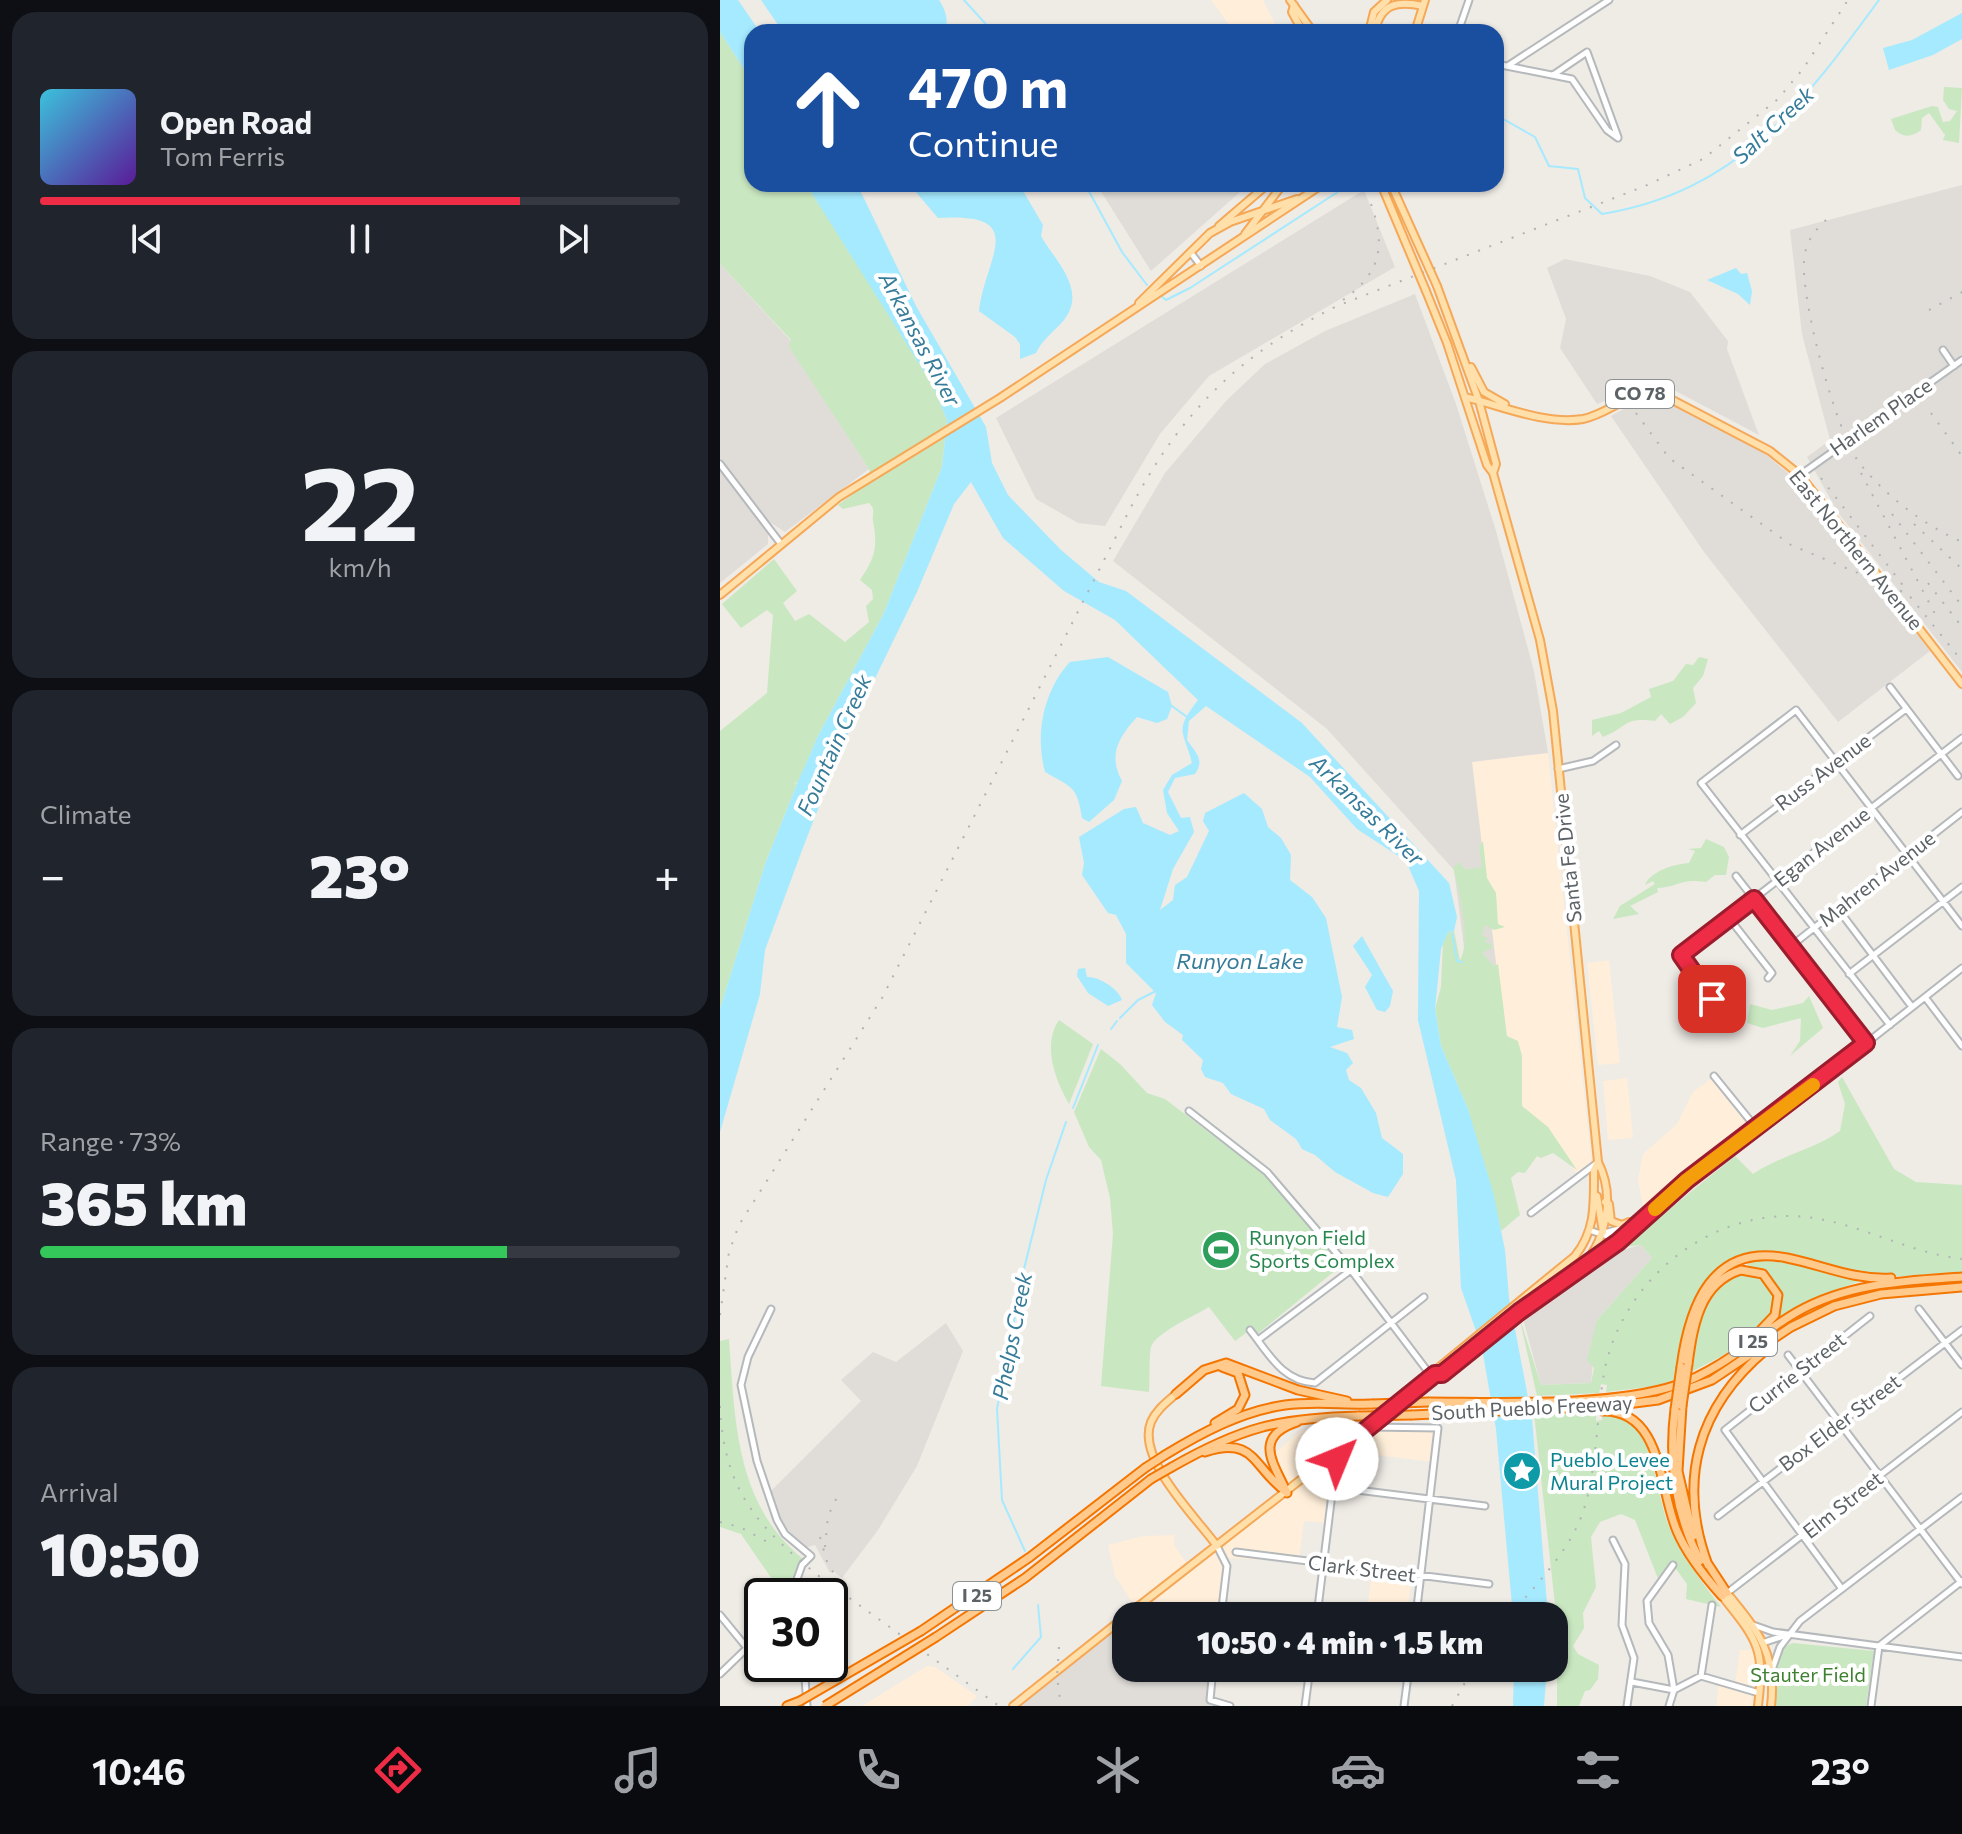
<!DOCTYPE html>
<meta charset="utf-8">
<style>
:root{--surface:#171b24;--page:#20242c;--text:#f1f3f6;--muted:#9ea1a6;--line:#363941;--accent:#ee2c45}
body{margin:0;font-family:Commissioner,sans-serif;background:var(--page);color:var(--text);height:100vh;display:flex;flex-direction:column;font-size:30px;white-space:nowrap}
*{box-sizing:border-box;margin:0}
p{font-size:26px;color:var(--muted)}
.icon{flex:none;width:44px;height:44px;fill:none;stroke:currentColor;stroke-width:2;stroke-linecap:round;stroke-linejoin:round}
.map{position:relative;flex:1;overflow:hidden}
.drawer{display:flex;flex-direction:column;gap:12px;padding:12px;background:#0d0f14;width:720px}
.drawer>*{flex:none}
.banner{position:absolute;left:24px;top:24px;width:760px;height:168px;border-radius:24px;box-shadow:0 2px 6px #0004;background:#1a4fa0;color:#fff;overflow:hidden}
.speed{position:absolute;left:24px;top:1578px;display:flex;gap:16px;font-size:40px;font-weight:700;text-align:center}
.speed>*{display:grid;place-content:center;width:104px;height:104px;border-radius:50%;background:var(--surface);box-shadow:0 2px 6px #0004;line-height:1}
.speed .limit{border:4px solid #111;border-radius:12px;background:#fff;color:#111}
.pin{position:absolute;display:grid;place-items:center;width:68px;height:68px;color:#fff;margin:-34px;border-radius:16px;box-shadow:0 4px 12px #0006}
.me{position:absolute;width:88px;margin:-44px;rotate:45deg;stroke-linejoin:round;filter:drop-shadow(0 0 6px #0008)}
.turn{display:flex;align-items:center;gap:28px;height:168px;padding:0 32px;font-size:36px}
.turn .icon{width:104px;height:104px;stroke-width:2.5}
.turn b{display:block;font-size:56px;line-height:68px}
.big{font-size:60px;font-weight:800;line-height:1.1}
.drawer .card{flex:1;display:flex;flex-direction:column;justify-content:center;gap:12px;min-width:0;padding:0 28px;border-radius:24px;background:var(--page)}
.drawer .dial{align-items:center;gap:0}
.dial b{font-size:104px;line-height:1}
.song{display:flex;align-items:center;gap:24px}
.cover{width:96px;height:96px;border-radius:12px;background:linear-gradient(135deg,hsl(190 70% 55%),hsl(270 70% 35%))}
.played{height:8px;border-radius:4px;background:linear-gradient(90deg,var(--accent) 75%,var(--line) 75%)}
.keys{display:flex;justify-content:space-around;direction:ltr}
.heat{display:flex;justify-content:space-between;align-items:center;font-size:44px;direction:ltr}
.charge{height:12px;border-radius:6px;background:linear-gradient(90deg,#34c759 73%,var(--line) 0)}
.trip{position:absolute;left:392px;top:1602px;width:456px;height:80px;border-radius:24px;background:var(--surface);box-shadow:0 2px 6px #0004;font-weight:800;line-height:80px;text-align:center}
.tabs{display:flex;height:128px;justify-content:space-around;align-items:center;background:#090b0e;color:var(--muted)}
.tabs .icon{width:56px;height:56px}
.tabs .active{color:var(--accent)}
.tabs b{font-size:36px;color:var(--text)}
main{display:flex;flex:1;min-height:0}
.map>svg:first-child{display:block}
</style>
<main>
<section class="drawer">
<div class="card">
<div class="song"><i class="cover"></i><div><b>Open Road</b><p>Tom Ferris</p></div></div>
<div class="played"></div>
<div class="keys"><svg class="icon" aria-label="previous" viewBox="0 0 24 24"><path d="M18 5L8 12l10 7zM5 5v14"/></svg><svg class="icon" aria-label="pause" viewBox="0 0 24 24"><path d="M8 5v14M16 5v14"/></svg><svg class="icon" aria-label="next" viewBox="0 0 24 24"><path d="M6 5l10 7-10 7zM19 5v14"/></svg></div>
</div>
<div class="card dial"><b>22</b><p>km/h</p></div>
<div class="card"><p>Climate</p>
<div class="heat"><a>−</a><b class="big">23°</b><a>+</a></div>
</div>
<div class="card"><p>Range · 73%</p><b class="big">365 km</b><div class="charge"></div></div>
<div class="card"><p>Arrival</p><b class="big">10:50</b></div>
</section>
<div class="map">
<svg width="1242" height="1706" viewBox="0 0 1242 1706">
<rect width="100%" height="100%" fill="#efebe5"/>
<path fill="#ffefda" d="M491,0H543L555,24L545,32H514Z
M828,753L872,1167L858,1176L826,1127L803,1107L785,1037L752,761Z
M889,960L900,1063L878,1065L867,963Z
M996,1075L1033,1122L923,1206L918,1180L923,1154L957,1124L973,1092Z
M907,1078L913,1138L888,1140L883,1081Z
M650,1427L718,1428L714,1462L647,1454L615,1477L608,1523L584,1521L579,1561L506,1558L501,1616L409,1614L416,1608L395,1576L388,1545L423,1536L455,1535L454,1545L469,1567L567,1493L550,1457L573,1437L583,1430L621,1431L618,1452Z
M651,1578L691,1583L687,1614L647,1610Z
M1020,1650H1033L1037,1665L1031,1706H996L999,1681L1015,1685Z
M207,1666L215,1667L257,1696L248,1706H142Z"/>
<path fill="#e0ddd9" d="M384,184H529L431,271L380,190Z
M1242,185V672L1117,511L1087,457L1110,440L1082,334L1070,230Z
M644,190L675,267L489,376L440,434L385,526L358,523L316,499L276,418Z
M845,259L930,276L970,292L1008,341L1007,349L1039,435L950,388L921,387L877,404L840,348L846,319L827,268Z
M0,264L71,341L70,347L149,469L65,532L48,521V544L0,583Z
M695,294L736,404L776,531L814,671L828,753L752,762L780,997L744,947L734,870L607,729L393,561L445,473L506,401L545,364L605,331Z
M920,400H947L1045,454L1080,483L1210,651L1118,722L984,552L891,416Z
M921,1245L932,1258L877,1320L871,1383L821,1385L802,1315L886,1254Z
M226,1323L243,1351L197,1466L158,1530L122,1578L113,1571L110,1573L95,1545L84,1548L63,1524L51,1491L141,1401L121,1380L153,1352L176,1362Z
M406,1616V1668H493L490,1700L510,1706H293Z"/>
<path fill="#c9e8c1" d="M0,32L32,81V184H86L162,301L213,386L227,420L222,467L163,615L98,736L78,783L73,782L77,784L45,864L0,1009V731L47,693L53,615L47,610L21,628L2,604L54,559L77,591L63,603L75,621L89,614L125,642L149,622L146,606L153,599L152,590L140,580C155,558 158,547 153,521C152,512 156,510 149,503L123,509L118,505L151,481L149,469L69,347L71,340L0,264Z
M1224,87L1242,88L1239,143L1223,140L1225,135L1209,113L1202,118L1201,130C1192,137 1183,138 1175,130L1171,119L1212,106L1218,107L1223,122L1230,121L1237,111L1229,109L1223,100Z
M979,657L988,659L983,676L973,688L976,703L963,717L950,724L941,714L935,721C902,717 909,727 883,737L879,731L872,736V720L901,713L931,697L929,689L953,681L966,664L973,665Z
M986,839L1004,847L1009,857L1006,875H995L986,882C959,878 960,887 937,888L938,892L910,906L919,914L893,919L900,906L935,884L933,881L925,885C931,871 954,864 969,863L975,851L968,849L981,848Z
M763,841L767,878L776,893L778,924L785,927L774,930L765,925L762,936L768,938L765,943H771L772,948L762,953L774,966L778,964L787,1036L798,1041L802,1056V1106L828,1127L857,1170L833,1153L821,1158L817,1156L805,1173L798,1172L791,1178L800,1215L781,1231L748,1109L721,1046L715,1009L721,987L723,942L728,932L734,931L740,960C751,942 739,888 733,868L739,862L745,869L759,868L762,865L759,847Z
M1089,996L1103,1028L1070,1056L1080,1041L1081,1018L1043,1028L1027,1023L1030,1004L1052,1010L1083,1003Z
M339,1020L373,1044L349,1104C335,1080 322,1045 339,1020Z
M381,1049L400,1064L427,1093L445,1099L541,1172L581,1213L622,1265L535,1336L530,1330L515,1341L489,1307C476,1315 435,1333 431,1347C429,1354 430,1381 429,1392L381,1386L393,1234L390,1198L381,1160L369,1147L354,1112Z
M1122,1077L1174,1169L1196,1182L1242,1185V1272C1214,1273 1184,1278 1156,1276C1122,1273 1092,1257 1060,1253C1044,1252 1033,1256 1019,1263C963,1289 964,1324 956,1379L937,1386L886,1392L887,1385L881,1384L879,1393L817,1396L799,1316L821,1385L871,1383L874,1368L867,1360L877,1320L932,1258L921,1245L903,1247L1015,1156L1033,1174C1061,1155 1093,1150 1120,1131L1125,1104L1118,1082Z
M1045,1259L1072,1262L1140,1281L1089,1300L1057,1320C1063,1281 1057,1283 1027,1264Z
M1030,1272C1048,1280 1057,1291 1053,1312L1004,1355L969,1373C975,1334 980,1276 1030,1272Z
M9,1339C15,1420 15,1504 83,1559L63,1595L21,1534L0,1527V1341Z
M814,1413L876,1414V1421L882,1420L883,1413C890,1415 902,1415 908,1419C933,1434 938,1502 950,1529C962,1557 982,1582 1001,1607L966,1599L967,1584L953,1565L939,1581L915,1520L901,1514L880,1522L871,1537L876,1587L863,1613L864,1628L853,1646L858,1654L879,1665L878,1679L870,1690L865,1691L859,1706H837V1623Z
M1073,1643L1154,1651L1146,1706H1055C1058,1685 1049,1650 1073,1643Z"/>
<path fill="#a5eaff" d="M0,0H18L40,32H32V81L0,32Z
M41,0H219C225,9 230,22 224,32H63Z
M1242,13V39L1213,55L1169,70L1163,48L1192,40Z
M86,184H137L196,306L266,427L272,463L288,495L341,550L379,582L406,591L582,723L729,883L737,917L734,931L728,932L721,949L715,1009L721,1046L748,1109L773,1192L785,1250L789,1298L812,1418L828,1616H793L776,1429L762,1348L741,1288L736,1180L698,1020L699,891L686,861L637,829L590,777L486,706L469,721L467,740C476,753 485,760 475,774L455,778L448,792L461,818L470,817L474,832L453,869L440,910L453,900L455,885L467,877L489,831L483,821L485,813L524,793L542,809L548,827L561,838L571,855L570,880L592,897L606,918L622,997L617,1027L632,1030L634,1039L610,1047L627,1053L633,1063L626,1070L629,1080L641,1088L656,1113L662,1138L683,1154V1174L668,1197L653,1193L615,1172L595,1155L582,1149L576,1139L550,1120L544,1109L511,1094L503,1083L485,1077L481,1069L483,1060L462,1040L463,1035L445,1022L432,1005L436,993L406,963V934L396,915L388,913L362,875L364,863L359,837L404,809L416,807L423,823L450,835L459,831L447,813L443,790L452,775L472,763C464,731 453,732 478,700L395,620L344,591L283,538L251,482L234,504L197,592L124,742L84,845L45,950L40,994L0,1132V1009L45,864L77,784L98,736L163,615L222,467L227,420L213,386Z
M189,184H299L323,225L321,236C334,260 368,289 344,320C334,332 323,338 316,353L300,359V344L295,337L259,311C265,257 311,212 218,218Z
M1016,268L1021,274L1027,273L1032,291L1030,305L1018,294L987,280Z
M388,657L448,692L452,706L447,719L437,723L417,717C398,738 388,755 402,781L394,800L369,822L362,818C357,785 352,788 325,772C315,735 323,691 350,662Z
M642,936L673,991L670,1006L665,1012L657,1010L645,987L652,975L633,946Z
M365,968L367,977C378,976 399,989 402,1000L388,1006L368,993L357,976L358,969Z
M794,1668H827L824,1706H793Z"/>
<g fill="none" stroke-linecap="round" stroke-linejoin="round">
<path stroke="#a5eaff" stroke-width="2" d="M244,0L273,32
M776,115L815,137L829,166L858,169L865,198L882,214C1017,192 1083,104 1159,0
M365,184L402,252L427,285
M441,296L446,300L470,288L630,184
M452,706L467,717
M732,933L737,961L742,962
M400,1018L418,1000L436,991
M391,1029L397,1021
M353,1108L378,1045
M305,1551L282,1500L277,1409L304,1269L326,1180L346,1122
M293,1669L321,1637L318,1605"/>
<g stroke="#b5b9bc" stroke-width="9">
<path id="minor" d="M738,32L749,0
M776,64L852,79L887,130L898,138
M789,65L889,0
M833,75L867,52L898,137
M691,184L692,186
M471,253L481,266
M1223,350L1234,366
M0,464L61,544
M1080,475L1242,360
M1170,687L1238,776
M838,769L873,761L896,745
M1020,835L1186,709
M1016,876L1146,1043
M1118,909L1192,1007
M1009,918L1052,973L1048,978
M1071,946L1242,812
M1129,974L1242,887
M1205,997L1242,1046
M994,1002L961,955L1242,738
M1170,1025L981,783L1076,710L1242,926
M994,1076L1037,1129
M469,1111L547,1172L631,1270L712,1377
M811,1213L877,1163
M917,1224L967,1181
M872,1231L887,1236L905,1231
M884,1233L903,1228L1037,1129L1242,968
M51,1309L28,1357L21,1385L37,1461L57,1520L65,1534L91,1556L82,1565L71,1596
M1199,1309L1242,1365
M530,1330C549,1354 562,1381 595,1383L704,1297
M538,1340L631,1270
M1068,1355L1242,1584
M650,1427L718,1428L696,1616
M613,1487L765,1506
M998,1516L1242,1330
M893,1540L905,1564L902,1625L914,1658L907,1706
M497,1546L507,1566L501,1616
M516,1552L769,1584
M1122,1589L1005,1430L1150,1316
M1007,1593L1242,1412
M409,1614L424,1616
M0,1615L27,1648L0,1674
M597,1616L617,1453
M1033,1625L1053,1632L1242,1657
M1042,1643L1067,1635
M84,1664L87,1706
M1053,1667L1060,1647L1080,1621L1242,1497
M493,1668L490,1700L510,1706
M981,1676L992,1605
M912,1682L954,1690L948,1655L929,1623L927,1601L953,1565
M585,1706L590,1668
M684,1706L689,1668
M949,1706L954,1690L981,1676L1039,1693
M1151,1706L1159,1646L1242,1581"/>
</g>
<g stroke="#f5a858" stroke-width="10">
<path id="major" d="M570,0L593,32
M574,5L572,12L583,32
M649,32L654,12L667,0
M655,32C660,4 677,0 703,6
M695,32L705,0
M499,226L548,184
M525,234L563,184
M717,286L759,401L776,464L773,473
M419,303L490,233L510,222L577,199
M751,367L764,392L785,404
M745,397C782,406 825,425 863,419C889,414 912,389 939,393L1050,451L1080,475L1242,684
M0,595L119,497L280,398L603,184
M877,1196L883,1232
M885,1202L889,1204L891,1221L902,1225L909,1222
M868,1264L917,1224
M716,1374L718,1368L855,1256C876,1230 874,1203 874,1170L878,1162
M456,1394C447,1402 436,1410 431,1422C416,1459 476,1517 497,1546
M1007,1593C1039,1632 1057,1654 1051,1706
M1002,1596C1038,1641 1045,1648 1038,1706
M406,1616L716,1374H722L858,1270C886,1244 896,1197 878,1162L833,711L820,640L773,473L767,465L727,343L706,291
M293,1706L406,1616"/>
</g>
<g stroke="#f47500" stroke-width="11">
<path id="highway" d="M968,1364C973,1327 979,1283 1021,1270L1043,1274L1058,1295L1055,1315L1036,1335
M961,1367C969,1307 991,1243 1067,1258C1103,1265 1132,1280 1171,1278
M456,1394L484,1370L506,1363L578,1390L627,1401
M709,1402C780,1402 891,1407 957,1385C1003,1369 1036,1336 1077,1312C1128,1283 1185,1281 1242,1277
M962,1406L958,1471L973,1536
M955,1409C948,1463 955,1512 980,1561
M883,1411C943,1410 939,1490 957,1531C967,1555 985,1577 1002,1596
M692,1415L891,1406L938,1400L992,1380L1071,1327L1114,1306L1161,1294L1242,1287
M495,1423L518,1409L525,1395L518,1373L502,1367
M485,1452C535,1436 532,1466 565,1491
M445,1455C481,1433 522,1411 565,1405C594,1401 624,1405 652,1404
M452,1467C522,1427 559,1418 639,1416
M567,1493C555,1465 531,1437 577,1422
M986,1561L1007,1593
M988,1565C957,1481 977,1407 1047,1349
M201,1631L310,1557L425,1468
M216,1637L305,1578L431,1479
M67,1706L80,1701"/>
</g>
<use href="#minor" stroke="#fff" stroke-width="5"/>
<use href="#major" stroke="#ffe0aa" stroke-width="6"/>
<use href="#highway" stroke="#ffca8c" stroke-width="7"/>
<path stroke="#b2b3b4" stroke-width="2" stroke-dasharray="2 10" stroke-linecap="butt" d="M1106,220C1094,231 1085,243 1084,261C1081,301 1116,434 1141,465C1167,497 1204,525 1242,542
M623,300C661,273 666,246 651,204
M1209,310L1242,292
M916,413L949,458L1071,545L1188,594L1242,661
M1211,413L1242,456
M1141,473L1215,614
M1101,478L1188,592
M1172,514L1242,606
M1194,524L1242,569
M1208,583L1242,627
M0,1315L9,1252L19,1225L162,998L410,509C461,412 518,355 617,306L925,186L983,159L1058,99L1083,69L1128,0
M0,1406C4,1494 40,1529 105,1581
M0,1522L20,1527L51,1544
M100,1537L108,1565L124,1587
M105,1547L108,1516L119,1493
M110,1584L279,1706
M790,1616C816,1584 849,1552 863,1512C878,1466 876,1415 885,1368C904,1282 983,1215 1072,1216C1132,1218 1183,1252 1242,1259
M339,1647L337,1677L341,1706
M732,1706L753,1668"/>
<g stroke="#f5a858" stroke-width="10" stroke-linecap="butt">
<path id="major-bridge" d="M661,184L706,291
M671,184L717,286"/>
</g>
<g stroke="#f47500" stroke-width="11" stroke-linecap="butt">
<path id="highway-bridge" d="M652,1404L709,1402
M962,1406L968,1364
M955,1409L961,1367
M639,1416L692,1415
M425,1468L445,1455
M431,1479L452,1467
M80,1701L201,1631
M105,1706L216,1637"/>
</g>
<use href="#major-bridge" stroke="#ffe0aa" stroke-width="6"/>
<use href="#highway-bridge" stroke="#ffca8c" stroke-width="7"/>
</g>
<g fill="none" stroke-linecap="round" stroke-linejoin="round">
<g stroke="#9b1d2d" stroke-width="20">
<path id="route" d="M617,1459V1453L715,1374H722L799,1312L898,1242L967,1180L1146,1043L1034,899L961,955L992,999"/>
</g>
<use href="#route" stroke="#ee2c45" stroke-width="14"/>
<path stroke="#f59e0b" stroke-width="14" d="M935,1209L967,1180L1093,1085"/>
</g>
<defs>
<g id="stadium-disc" transform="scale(2)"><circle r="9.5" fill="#2e9e5b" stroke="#fff"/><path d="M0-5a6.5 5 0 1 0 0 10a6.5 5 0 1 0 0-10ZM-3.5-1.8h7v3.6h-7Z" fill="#fff"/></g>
<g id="sight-disc" transform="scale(2)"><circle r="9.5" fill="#0f9aa8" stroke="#fff"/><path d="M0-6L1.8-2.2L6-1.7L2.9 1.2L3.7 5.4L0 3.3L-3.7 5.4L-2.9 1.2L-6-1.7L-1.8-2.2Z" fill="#fff"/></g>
</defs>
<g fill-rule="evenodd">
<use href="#stadium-disc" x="501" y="1250"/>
<use href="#sight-disc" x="802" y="1471"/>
</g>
<g text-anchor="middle" stroke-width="8" stroke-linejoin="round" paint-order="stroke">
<g fill="#fff" stroke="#8d9194" stroke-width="2">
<rect x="886" y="380" width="68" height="28" rx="6"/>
<rect x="1009" y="1328" width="48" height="28" rx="6"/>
<rect x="233" y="1582" width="48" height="28" rx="6"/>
</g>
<g font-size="18" font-weight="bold" fill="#5c6266">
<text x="920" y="400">CO 78</text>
<text x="1033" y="1348">I 25</text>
<text x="257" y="1602">I 25</text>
</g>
<g font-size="20" fill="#5c6266" stroke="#fff">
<text transform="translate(1161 417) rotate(-35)" y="7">Harlem Place</text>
<text transform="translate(1136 550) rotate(51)" y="7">East Northern Avenue</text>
<text transform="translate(1103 772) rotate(-37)" y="7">Russ Avenue</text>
<text transform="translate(1102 847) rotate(-38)" y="7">Egan Avenue</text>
<text transform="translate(848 858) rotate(-96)" y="7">Santa Fe Drive</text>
<text transform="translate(1157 879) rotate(-38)" y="7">Mahren Avenue</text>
<text transform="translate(1077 1373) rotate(-38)" y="7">Currie Street</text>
<text transform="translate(812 1408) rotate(-3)" y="7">South Pueblo Freeway</text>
<text transform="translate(1120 1423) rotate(-37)" y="7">Box Elder Street</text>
<text transform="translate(1123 1505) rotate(-38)" y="7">Elm Street</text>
<text transform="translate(642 1569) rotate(7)" y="7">Clark Street</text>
</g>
<g font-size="20" fill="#27864d" stroke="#fff" text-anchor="start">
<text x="529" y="1245">Runyon Field<tspan x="529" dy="23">Sports Complex</tspan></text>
</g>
<g font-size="20" fill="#0d838f" stroke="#fff" text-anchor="start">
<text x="830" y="1467">Pueblo Levee<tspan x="830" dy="23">Mural Project</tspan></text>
</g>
<g font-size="20" fill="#3e8131" stroke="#fff">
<text x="1088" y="1682">Stauter Field</text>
</g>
<g font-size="22" font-style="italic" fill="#367c9a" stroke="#fff">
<text transform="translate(1053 125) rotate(-43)" y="8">Salt Creek</text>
<text transform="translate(200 339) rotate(62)" y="8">Arkansas River</text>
<text transform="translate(114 745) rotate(-66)" y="8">Fountain Creek</text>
<text transform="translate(647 810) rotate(44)" y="8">Arkansas River</text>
<text x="520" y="969">Runyon Lake</text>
<text transform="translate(292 1336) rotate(-79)" y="8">Phelps Creek</text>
</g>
</g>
</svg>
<div class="speed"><div class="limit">30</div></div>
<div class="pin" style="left:992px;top:999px;background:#d93025"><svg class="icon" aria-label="arrive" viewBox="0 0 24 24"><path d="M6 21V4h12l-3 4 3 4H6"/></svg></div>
<svg class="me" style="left:617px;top:1459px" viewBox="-20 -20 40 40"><circle r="19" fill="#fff"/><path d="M0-13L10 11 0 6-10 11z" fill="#ee2c45"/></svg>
<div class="trip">10:50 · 4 min · 1.5 km</div>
<div class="banner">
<div class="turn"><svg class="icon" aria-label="ahead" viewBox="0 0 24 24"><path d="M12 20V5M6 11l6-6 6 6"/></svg><div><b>470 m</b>Continue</div></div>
</div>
</div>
</main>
<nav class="tabs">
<b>10:46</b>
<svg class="icon active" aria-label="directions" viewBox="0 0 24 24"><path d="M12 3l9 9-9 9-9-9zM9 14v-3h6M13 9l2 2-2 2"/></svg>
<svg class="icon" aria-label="music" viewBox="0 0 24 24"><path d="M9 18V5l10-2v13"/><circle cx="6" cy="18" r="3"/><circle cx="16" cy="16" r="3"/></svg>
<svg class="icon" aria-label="phone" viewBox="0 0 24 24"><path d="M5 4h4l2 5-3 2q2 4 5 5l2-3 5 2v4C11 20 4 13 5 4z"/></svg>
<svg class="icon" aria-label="climate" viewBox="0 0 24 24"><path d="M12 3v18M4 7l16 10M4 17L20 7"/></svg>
<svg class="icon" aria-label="car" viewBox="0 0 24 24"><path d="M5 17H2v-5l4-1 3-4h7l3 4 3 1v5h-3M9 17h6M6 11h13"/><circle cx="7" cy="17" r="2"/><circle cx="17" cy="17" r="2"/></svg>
<svg class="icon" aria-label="filters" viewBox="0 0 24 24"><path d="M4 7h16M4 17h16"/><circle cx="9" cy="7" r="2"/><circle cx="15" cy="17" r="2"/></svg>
<b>23°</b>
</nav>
